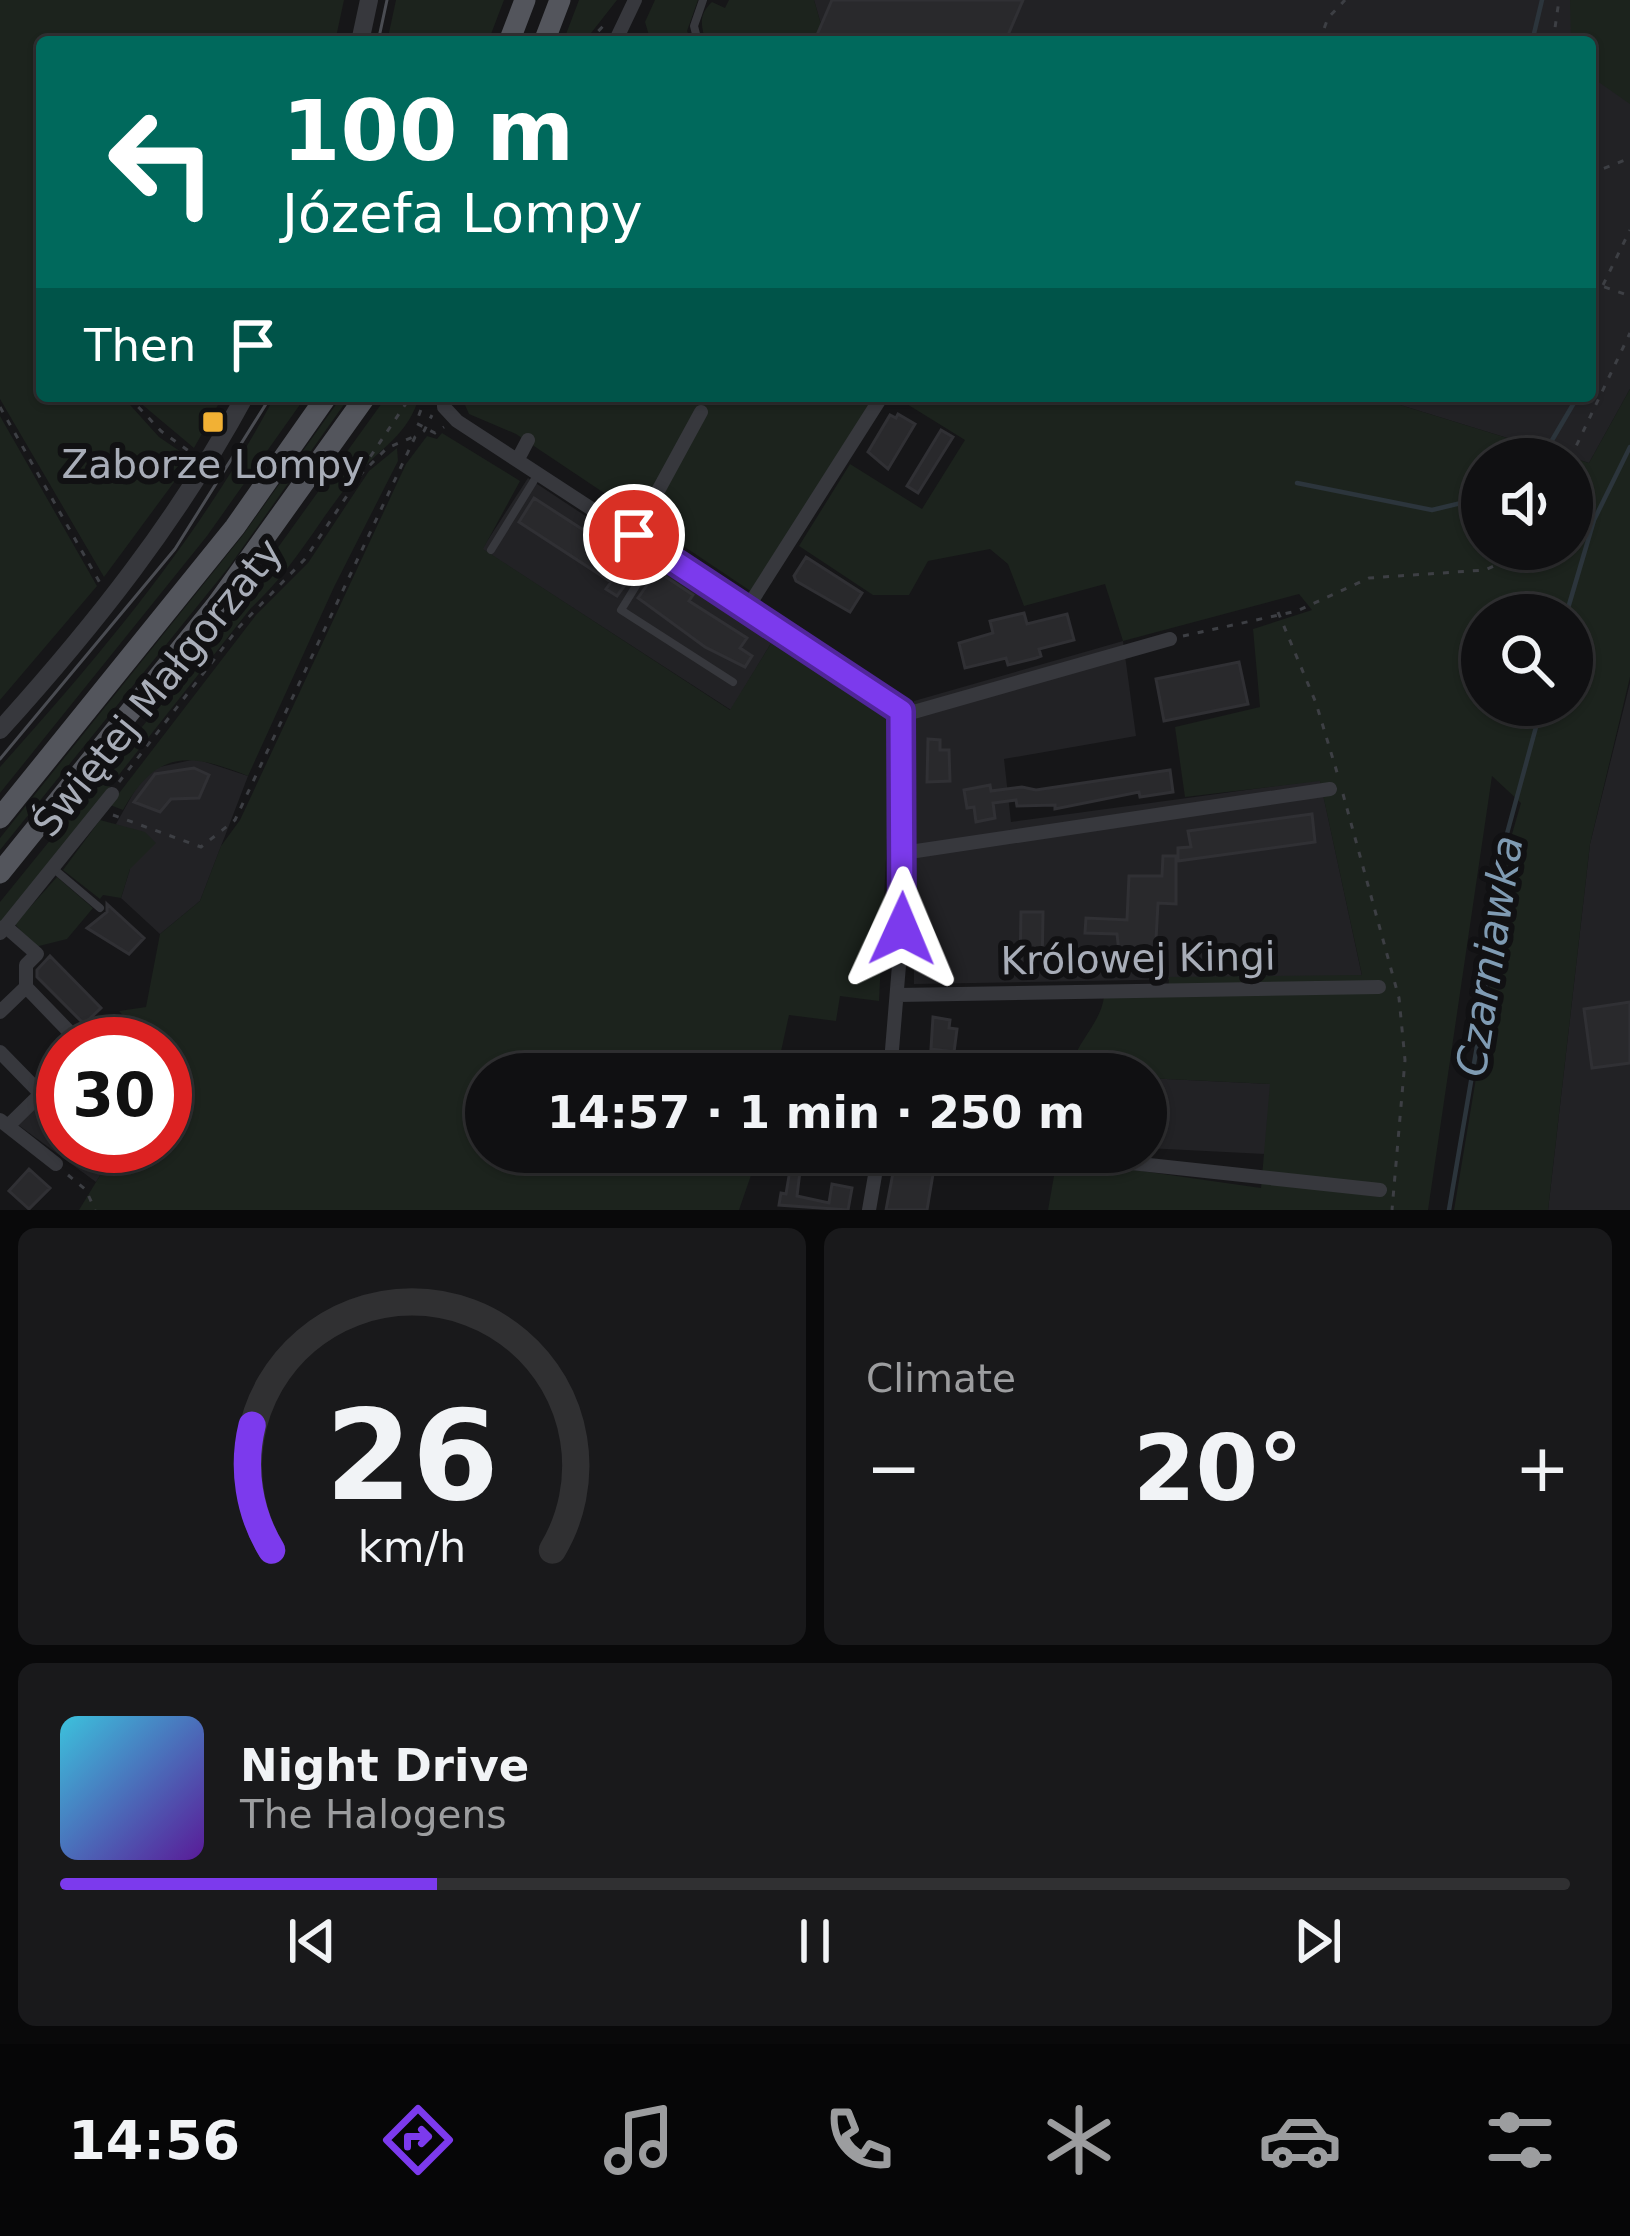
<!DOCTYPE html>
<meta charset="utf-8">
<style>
:root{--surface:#101012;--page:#19191b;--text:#f1f3f6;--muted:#9c9d9f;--line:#303032;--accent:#7c3aed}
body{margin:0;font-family:"DejaVu Sans",sans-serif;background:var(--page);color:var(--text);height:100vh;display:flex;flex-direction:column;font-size:45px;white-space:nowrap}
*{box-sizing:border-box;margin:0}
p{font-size:39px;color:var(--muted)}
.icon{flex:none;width:66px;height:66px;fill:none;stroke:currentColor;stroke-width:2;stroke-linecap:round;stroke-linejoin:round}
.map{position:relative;height:1210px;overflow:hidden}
.panel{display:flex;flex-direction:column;gap:18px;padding:18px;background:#09090a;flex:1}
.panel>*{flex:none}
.guide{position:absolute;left:36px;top:36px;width:1560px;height:366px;border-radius:12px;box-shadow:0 3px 9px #0004,0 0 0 3px var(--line);background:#00695c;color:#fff;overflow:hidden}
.fabs{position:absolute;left:1461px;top:438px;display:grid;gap:24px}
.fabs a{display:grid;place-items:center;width:132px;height:132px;border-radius:50%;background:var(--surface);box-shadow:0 3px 9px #0004,0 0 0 3px var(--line);font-size:60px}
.speed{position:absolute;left:36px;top:1017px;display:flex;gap:24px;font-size:60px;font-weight:700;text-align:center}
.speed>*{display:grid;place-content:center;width:156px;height:156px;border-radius:50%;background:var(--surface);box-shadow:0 3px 9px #0004,0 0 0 3px var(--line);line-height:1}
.speed .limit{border:18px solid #d22;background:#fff;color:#111}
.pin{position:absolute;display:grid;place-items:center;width:102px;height:102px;color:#fff;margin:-51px;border:6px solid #fff;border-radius:50%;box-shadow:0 3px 12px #0007}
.me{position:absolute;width:132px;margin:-66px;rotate:1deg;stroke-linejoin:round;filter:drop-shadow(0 0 9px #0008)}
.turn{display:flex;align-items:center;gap:42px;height:252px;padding:0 48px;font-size:54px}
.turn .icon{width:156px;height:156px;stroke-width:2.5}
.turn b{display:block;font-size:84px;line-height:102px}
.then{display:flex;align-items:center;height:114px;padding:0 48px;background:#0003;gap:24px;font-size:45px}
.big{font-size:90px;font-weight:600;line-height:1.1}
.panel .tile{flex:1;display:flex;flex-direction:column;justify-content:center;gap:18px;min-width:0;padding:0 42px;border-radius:18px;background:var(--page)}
.panel .dial{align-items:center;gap:0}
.dial svg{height:312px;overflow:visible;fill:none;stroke:var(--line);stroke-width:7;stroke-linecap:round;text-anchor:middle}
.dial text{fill:var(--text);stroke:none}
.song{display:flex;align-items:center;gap:36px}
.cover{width:144px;height:144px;border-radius:18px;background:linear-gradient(135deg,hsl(190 70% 55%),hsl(270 70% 35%))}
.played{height:12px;border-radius:6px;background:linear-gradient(90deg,var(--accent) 25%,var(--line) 25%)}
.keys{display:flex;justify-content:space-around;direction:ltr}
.heat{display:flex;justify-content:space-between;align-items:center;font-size:66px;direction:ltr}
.panel .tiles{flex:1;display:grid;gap:18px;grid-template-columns:1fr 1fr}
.tile:last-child{grid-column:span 2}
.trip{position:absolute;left:465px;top:1053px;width:702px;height:120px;border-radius:60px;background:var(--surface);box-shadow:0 3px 9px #0004,0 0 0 3px var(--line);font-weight:600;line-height:120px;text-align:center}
.tabs{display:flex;height:192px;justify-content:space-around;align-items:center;background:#060607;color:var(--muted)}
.tabs .icon{width:84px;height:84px}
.tabs .on{color:var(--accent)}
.tabs b{font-size:54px;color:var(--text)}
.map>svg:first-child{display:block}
</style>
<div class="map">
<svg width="1630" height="1210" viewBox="0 0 1630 1210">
<rect width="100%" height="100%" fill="#161618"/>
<path fill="#222225" d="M814,0H1630V389L1589,463L1371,396H1590V42H826Z
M528,478L773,640L731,710L482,549Z
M1123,641L1136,736L1004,759L1011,822L1320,780L1362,976L914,984V701Z
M1630,683V1210H1548L1590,844Z
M196,759L248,776L200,901L160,934L121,898L130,869L116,824L140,781L155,768Z
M1146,1078L1271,1084L1265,1154L1146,1148Z
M63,1080V1146H118L96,1182L17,1124Z"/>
<path fill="#1c231d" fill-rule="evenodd" d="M0,0H344L335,42H42V396H122L159,437L187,456L180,474L104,577L0,399Z
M396,0H504L488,42H387Z
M579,0H617L584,42H563Z
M655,0H698L687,31L692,42H651L645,22Z
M729,0H814L826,42H706C701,26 698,15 712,2L725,8Z
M1570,0H1630V104L1590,76V42H1571Z
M1630,389V677L1590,844L1548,1210H1454L1486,1018L1503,865L1521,803L1492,776L1428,1210H1048L1057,1159L1261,1188L1270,1084L1146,1078V1074H1070C1073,1044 1100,1026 1104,997L1168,996L1169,977L1362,975L1320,781L1185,797L1175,727L1260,707L1253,629L1312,610L1299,594L1123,641L1105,584L1024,606L1008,564L990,549L928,561L909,595H873L799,546L850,464L922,509L965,440L894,396H1371L1589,463ZM1482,459H1572V549H1482ZM1482,615H1572V705H1482Z
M132,396H223L194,448Z
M275,396H306L207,536L0,793V767C104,651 202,534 275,396Z
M342,396H350L229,567L0,850V838L243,535Z
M387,396H413L417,403C405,438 375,452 351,481C314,527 296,566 251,608L0,925V902L202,653Z
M461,396H877L752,592L516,434L469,414Z
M0,416L97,586L0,700Z
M442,433L520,481L483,549L730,710L773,640L893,716L879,1001L840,996L836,1021L789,1015L776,1074H486V1152H759L739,1210H79L118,1146H165V1044H150L119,1011L146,1007L160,934L200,901L221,846L240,820L406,464L427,436L437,439Z
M397,448L398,461L334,587L248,776C188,752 157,750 123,810L110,805L256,615L308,563L369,471Z
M100,820L145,832L156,843L130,869L121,898L103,895L100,899L63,870Z
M57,877L93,908L67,939L35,947L15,924Z"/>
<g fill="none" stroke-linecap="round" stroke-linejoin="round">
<path stroke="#2c353c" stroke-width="4.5" d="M1532,42L1542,0
M1541,459L1578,396
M1297,483L1432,510L1482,498
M1566,615L1594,520L1630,447
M1449,1210L1482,1017L1499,863L1542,705"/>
</g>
<path fill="#29292c" stroke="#303034" stroke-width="3" d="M832,0H1023L1005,42H814Z
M898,414L915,424L888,469L868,452L890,415L896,418Z
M941,430L953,437L918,493L907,486Z
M534,498L639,566L617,596L606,589L611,582L519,522Z
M806,557L862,593L850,612L796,581L794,576Z
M657,571L693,595L689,601L747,638L740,648L752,656L745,667L705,647L638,598Z
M1024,613L1027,624L1067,614L1074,640L1039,649L1041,656L1036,658L1008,665L1006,658L965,668L959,643L993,633L990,621Z
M1239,662L1248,704L1164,721L1156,679Z
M928,739L940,740V750H949L950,781L927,782Z
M194,768L209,775L199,798L171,799L160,812L134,802L155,774Z
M1170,770L1173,792L1140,797L1139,792L1055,809V805L1017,806L1016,800L993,803L995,818L976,822L974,807L967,808L964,790L990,785L991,791L1022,787L1036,790Z
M1312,814L1315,842L1178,861V848L1191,847L1188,831Z
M1163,856H1176V904L1158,903L1155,957L1120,961L1117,934L1085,933L1086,918L1127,920L1129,876H1162Z
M107,904L144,938L129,954L87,928L107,912Z
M1021,912H1043L1042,970H1020Z
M50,956L101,1008L84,1024L37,977V970Z
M1630,1002V1063L1592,1068L1584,1009Z
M933,1017L950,1020L949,1028L957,1029L954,1052L931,1049Z
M897,1152L936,1156L927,1210H886Z
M29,1169L50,1188L29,1209L9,1191Z
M790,1170L800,1171L797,1196L829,1203L832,1184L852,1188L848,1210L779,1205L781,1193L786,1194Z"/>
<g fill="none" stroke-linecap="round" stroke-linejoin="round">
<path stroke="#3d3f44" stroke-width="3" stroke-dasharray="6 9" stroke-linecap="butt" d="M588,42L607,22
M1319,42L1328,18L1345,0
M1553,42L1559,0
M1590,174L1630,158
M1590,282L1630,296
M1603,285L1630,230
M128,396L161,431L193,454
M426,396L416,423L435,433L444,427
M0,407L100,583
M1570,459L1630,333
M362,469L407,402L405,396
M1278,612L1316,703L1339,779
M1183,636L1297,611L1369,578L1485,570L1507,560L1518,549
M119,782L240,626L305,559L362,473L387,448L413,437
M1343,794L1399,998L1405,1060L1392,1210
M113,815L201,847L235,820L415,437L424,431L432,415
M68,1175L86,1190L95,1210"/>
<path stroke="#37383d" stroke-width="8" d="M698,42L694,26L703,0
M491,550L538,474
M657,552L621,610L733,682
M54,869L100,908"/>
<path stroke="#37383d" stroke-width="14" d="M615,42L635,0
M444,396V407L457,421L901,711L902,929L890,1074
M518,459L528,440
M634,535L701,412
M746,610L882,396
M903,715L1170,639
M903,853L1330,789
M5,926L37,954L26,965V987
M0,933L112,794
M898,995L1379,987
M0,1012L26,987L81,1044
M92,1044L99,1037
M0,1052L41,1094
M0,1120L56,1164
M8,1126L63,1072
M1029,1152L1380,1190
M869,1210L879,1152"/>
<path stroke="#37383d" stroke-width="18" d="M360,42L369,0
M0,730C94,626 178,520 245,396"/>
<path stroke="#53555c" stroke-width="21" d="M509,42L525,0
M544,42L560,0
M0,818L235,527L327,396
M0,873L217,604L366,396"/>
<path stroke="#4a4c52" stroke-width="3" d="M378,42L387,0
M0,759L175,549L271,396"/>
</g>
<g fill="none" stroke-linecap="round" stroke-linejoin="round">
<g stroke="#51269a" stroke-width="30">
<path id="route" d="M634,535L901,711L902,929"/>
</g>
<use href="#route" stroke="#7c3aed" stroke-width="21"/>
</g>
<rect fill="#f2b134" stroke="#111113" stroke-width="4.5" x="201" y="410" width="24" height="24" rx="6"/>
<g text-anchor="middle" stroke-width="12" stroke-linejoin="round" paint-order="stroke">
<g font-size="39" fill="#a8adb8" stroke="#111113">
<text x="213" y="478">Zaborze Lompy</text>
</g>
<g font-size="39" fill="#a8adb8" stroke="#111113">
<text transform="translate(157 687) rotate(-51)" y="14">Świętej Małgorzaty</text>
<text transform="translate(1138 958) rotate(-1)" y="14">Królowej Kingi</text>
</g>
<g font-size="42" font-style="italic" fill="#7f9bb3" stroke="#111113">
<text transform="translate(1489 956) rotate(-81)" y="15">Czarniawka</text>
</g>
</g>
</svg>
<div class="fabs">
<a><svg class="icon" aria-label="sound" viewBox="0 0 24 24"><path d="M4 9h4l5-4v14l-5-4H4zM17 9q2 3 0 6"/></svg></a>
<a><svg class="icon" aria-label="search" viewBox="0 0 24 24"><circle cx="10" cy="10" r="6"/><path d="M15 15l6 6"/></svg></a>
</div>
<div class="speed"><div class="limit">30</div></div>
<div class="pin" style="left:634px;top:535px;background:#d93025"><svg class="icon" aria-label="arrive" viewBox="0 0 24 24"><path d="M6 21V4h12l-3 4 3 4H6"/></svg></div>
<svg class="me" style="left:902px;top:929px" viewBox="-20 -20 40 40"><path d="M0-17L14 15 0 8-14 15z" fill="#7c3aed" stroke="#fff" stroke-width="4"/></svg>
<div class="trip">14:57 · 1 min · 250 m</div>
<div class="guide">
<div class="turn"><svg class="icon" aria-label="left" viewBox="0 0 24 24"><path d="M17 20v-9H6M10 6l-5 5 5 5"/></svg><div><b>100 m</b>Józefa Lompy</div></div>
<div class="then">Then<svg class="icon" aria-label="arrive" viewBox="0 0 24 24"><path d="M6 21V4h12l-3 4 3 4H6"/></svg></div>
</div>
</div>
<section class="panel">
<div class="tiles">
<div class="tile dial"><svg viewBox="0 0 100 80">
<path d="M14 69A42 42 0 1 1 86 69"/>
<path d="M14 69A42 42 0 0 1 9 37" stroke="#7c3aed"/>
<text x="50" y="56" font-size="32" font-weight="700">26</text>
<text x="50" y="72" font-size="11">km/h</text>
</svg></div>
<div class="tile"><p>Climate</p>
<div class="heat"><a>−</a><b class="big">20°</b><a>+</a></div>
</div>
<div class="tile">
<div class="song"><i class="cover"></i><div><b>Night Drive</b><p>The Halogens</p></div></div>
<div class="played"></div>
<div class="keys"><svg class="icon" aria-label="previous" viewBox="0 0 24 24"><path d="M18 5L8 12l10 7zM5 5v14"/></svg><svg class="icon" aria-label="pause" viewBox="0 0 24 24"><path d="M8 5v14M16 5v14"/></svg><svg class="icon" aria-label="next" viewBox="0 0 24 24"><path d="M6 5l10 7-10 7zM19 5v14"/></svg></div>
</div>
</div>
</section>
<nav class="tabs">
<b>14:56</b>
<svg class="icon on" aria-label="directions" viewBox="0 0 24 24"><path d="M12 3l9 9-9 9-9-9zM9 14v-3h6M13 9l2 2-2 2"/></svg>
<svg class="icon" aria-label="music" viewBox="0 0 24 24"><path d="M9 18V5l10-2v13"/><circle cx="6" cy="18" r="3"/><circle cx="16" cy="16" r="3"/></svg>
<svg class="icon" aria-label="phone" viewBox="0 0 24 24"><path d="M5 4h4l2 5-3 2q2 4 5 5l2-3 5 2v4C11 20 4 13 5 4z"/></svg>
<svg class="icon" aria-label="climate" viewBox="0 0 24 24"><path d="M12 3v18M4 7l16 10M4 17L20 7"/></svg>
<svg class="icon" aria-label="car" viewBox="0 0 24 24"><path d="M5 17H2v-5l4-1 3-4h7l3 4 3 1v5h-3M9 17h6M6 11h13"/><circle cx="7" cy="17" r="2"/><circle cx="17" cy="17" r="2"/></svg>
<svg class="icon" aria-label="filters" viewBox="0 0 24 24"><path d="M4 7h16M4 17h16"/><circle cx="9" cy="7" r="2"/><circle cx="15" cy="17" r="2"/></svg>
</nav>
